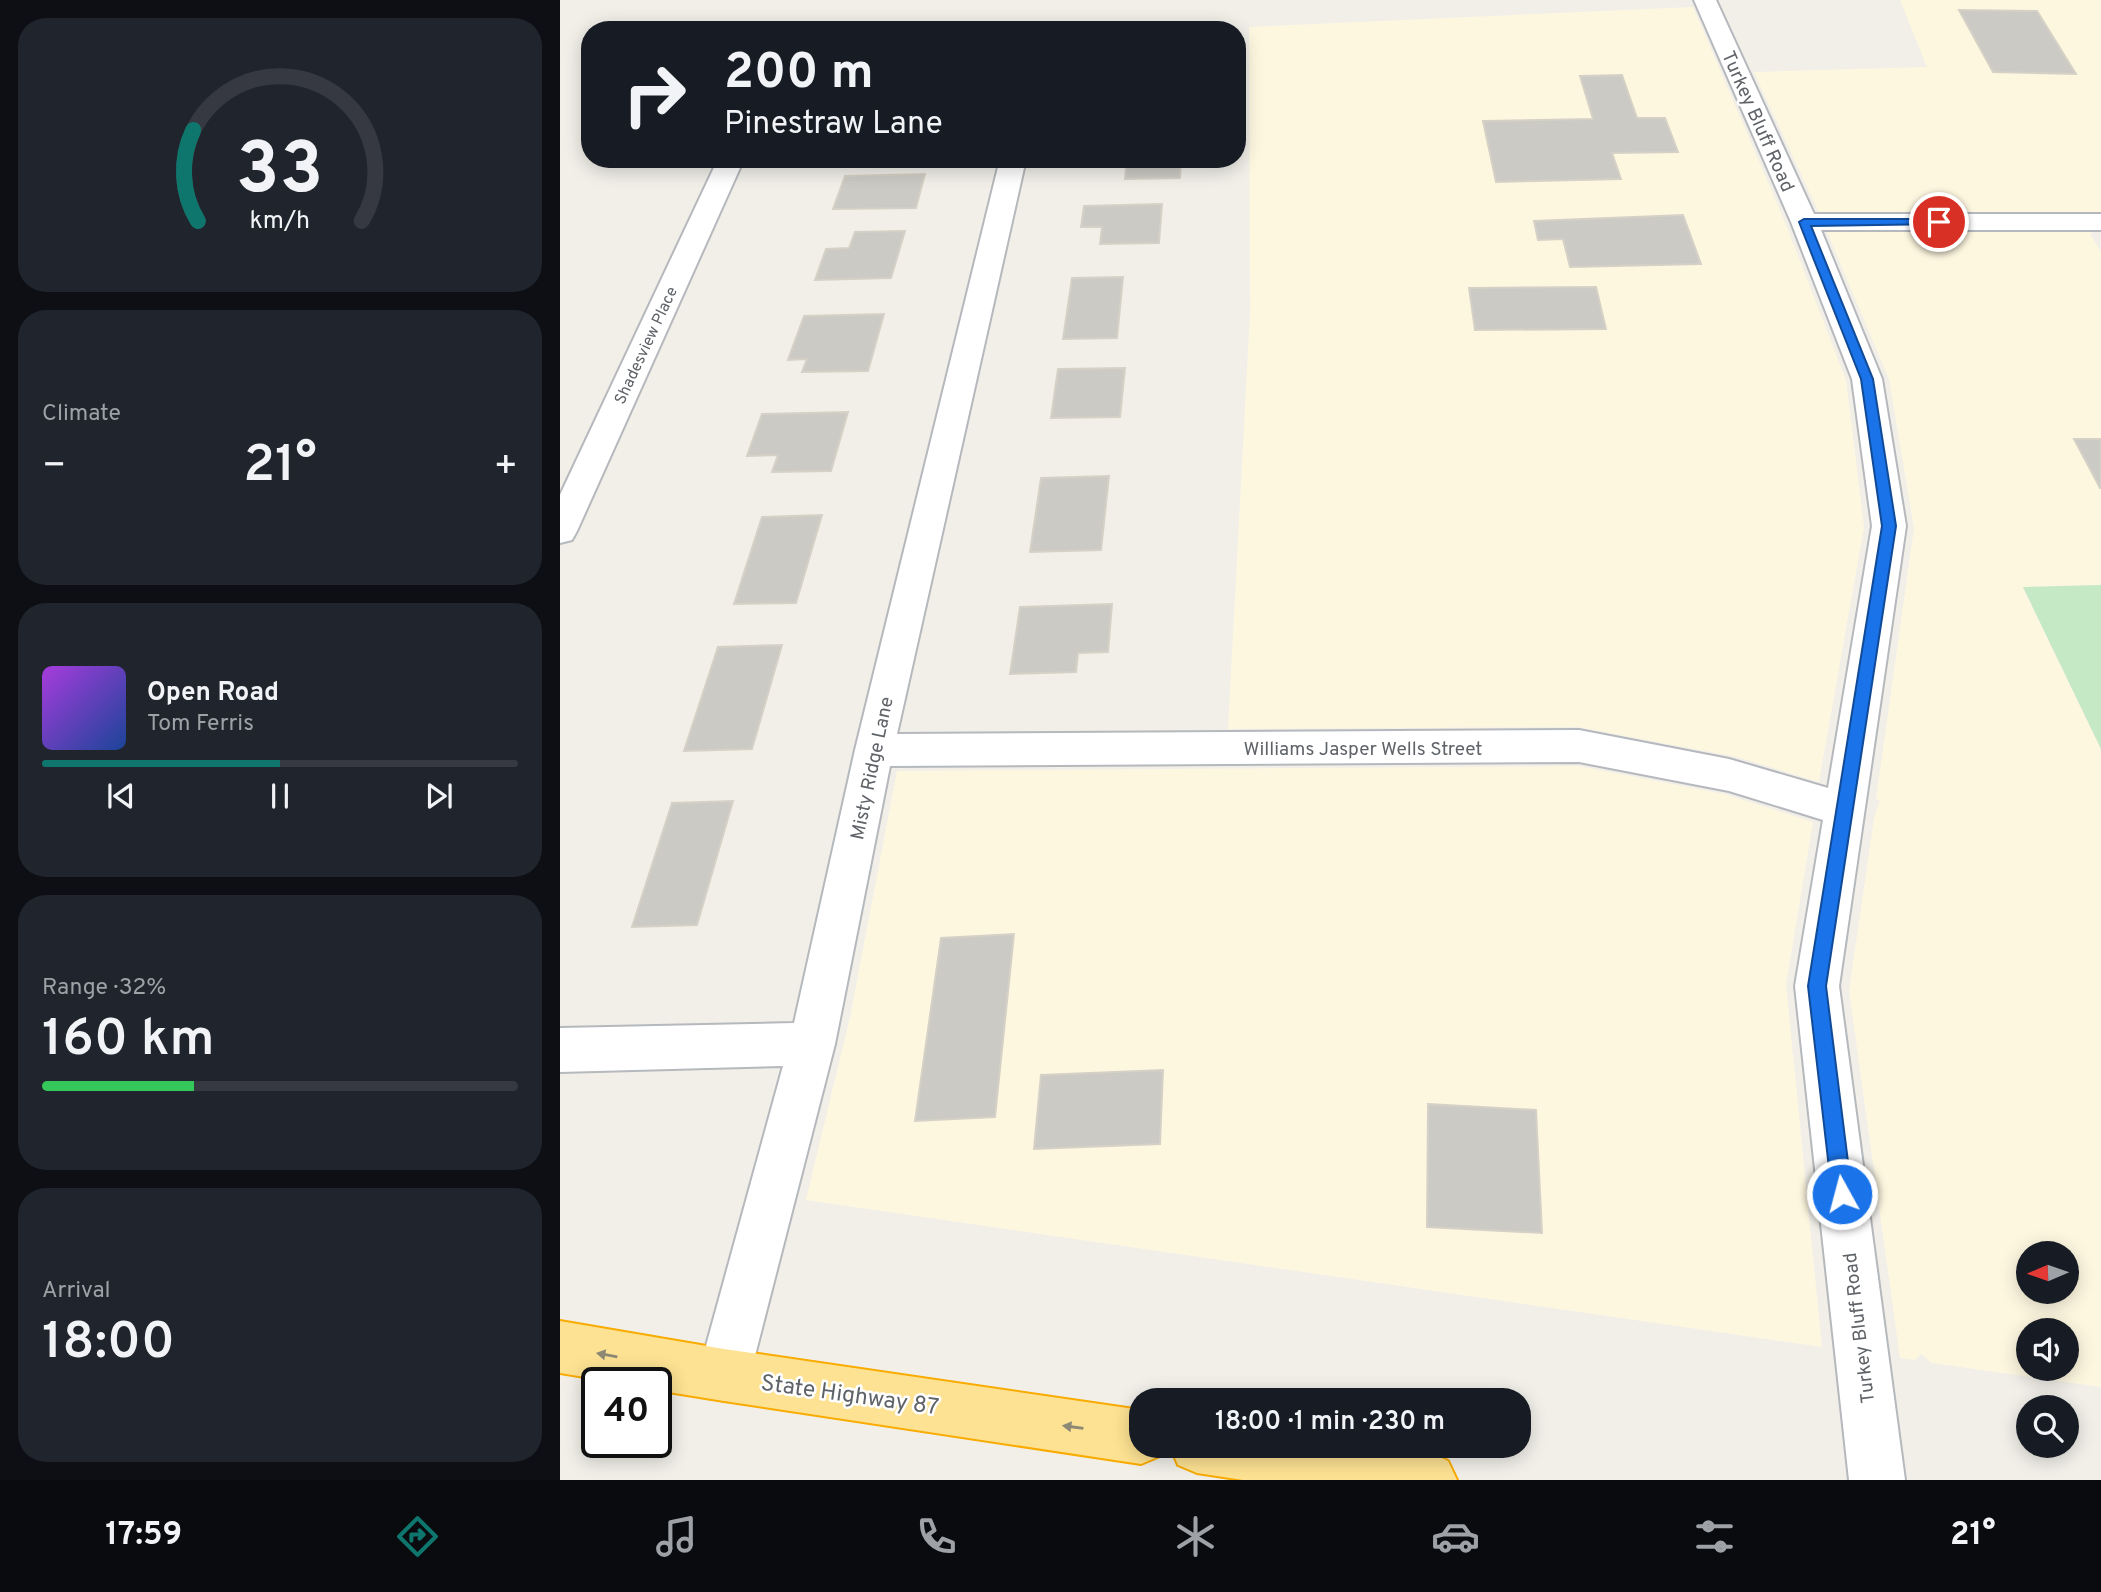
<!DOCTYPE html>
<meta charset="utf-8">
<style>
:root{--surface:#171b24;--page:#20242c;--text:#f1f3f6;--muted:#9ea1a6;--line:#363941;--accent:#0f766e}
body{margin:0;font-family:Overpass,sans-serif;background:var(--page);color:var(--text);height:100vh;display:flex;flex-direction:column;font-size:26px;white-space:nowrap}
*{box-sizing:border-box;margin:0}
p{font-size:23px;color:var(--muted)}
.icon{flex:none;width:38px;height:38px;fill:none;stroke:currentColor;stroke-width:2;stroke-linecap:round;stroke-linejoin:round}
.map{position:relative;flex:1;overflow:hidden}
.details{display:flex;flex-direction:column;gap:18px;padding:18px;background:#0d0f14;width:560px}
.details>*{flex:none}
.top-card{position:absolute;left:21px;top:21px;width:665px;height:147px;border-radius:28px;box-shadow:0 4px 18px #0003;background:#171b24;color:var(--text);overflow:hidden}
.needle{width:46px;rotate:268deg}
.tools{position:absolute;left:1456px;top:1241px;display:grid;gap:14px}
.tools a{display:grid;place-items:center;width:63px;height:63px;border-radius:50%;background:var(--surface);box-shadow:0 4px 18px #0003;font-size:35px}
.speed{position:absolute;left:21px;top:1367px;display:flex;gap:14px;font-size:35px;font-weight:700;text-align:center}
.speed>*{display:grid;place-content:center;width:91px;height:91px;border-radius:50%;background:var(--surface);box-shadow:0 4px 18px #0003;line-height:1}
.speed .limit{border:4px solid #111;border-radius:10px;background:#fff;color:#111}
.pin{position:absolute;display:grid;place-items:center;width:60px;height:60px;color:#fff;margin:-30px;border:4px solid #fff;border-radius:50%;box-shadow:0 2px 7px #0007}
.me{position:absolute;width:77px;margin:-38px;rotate:353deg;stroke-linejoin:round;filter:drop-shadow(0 0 5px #0008)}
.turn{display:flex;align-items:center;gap:24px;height:147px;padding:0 28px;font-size:32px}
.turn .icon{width:91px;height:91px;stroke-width:2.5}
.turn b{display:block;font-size:49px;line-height:60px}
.big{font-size:52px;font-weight:600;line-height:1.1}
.details .tile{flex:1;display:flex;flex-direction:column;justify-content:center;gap:10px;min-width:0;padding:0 24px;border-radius:28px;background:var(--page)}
.details .dial{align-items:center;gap:0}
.dial svg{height:182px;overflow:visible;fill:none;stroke:var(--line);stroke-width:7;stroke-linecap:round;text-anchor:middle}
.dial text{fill:var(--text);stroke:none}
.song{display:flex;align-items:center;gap:21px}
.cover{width:84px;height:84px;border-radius:10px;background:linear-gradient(135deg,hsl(280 70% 55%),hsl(220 70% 35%))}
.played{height:7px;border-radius:4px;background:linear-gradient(90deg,var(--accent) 50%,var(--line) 50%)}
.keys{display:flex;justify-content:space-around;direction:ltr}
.heat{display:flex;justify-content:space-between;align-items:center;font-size:38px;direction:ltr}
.charge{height:10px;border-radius:5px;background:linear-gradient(90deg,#34c759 32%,var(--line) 0)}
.trip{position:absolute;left:569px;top:1388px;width:402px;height:70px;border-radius:28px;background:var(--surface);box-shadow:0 4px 18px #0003;font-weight:600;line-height:70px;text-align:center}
.tabs{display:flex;height:112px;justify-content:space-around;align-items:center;background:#090b0e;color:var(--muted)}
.tabs .icon{width:49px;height:49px}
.tabs .selected{color:var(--accent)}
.tabs b{font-size:32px;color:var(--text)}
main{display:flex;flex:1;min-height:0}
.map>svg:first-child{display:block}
</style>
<main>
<section class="details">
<div class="tile dial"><svg viewBox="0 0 100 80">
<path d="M14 69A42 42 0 1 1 86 69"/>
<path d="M14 69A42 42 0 0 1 12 29" stroke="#0f766e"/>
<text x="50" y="56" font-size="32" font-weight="700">33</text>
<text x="50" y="72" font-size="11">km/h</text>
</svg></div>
<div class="tile"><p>Climate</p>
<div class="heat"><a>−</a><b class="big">21°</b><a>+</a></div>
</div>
<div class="tile">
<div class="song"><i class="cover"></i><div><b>Open Road</b><p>Tom Ferris</p></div></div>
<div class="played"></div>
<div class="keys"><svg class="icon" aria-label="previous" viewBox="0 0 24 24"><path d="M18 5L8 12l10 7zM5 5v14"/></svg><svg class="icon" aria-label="pause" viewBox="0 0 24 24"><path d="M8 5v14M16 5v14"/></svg><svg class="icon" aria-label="next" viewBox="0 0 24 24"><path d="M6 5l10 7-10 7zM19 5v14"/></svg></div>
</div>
<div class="tile"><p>Range · 32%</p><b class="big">160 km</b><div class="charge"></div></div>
<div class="tile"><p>Arrival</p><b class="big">18:00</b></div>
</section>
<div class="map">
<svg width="1541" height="1480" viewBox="0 0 1541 1480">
<rect width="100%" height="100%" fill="#f1efe8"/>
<path fill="#fef7e0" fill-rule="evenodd" d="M1340,0H1541V212L1259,213L1194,72L1367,67Z
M1133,7L1225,222L1286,380L1304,527L1259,782L1177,757L1017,727L668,729L690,313L689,27Z
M1535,231L1530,234L1541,252V585L1463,588L1541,749V1387L1372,1363L1361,1354L1355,1360L1340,1358L1289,991L1314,818L1320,801L1316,799L1354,528L1329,379L1267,232ZM1468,1253H1507V1292H1468ZM1468,1330H1507V1368H1468Z
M1018,766L1164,794L1253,822L1226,984L1262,1347L246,1200L290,1017L337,771Z"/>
<path fill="#c5e8c5" d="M1541,585V749L1463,587Z"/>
<path fill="#cccac5" stroke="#d6d1c6" stroke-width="2" d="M1399,10L1477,11L1516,74L1433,72Z
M1062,75L1077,118H1105L1118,152L1052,153L1061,179L936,182L923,121L1033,119L1020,76Z
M567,159H621L620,178L565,179Z
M365,174L356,208L273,209L285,176Z
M602,204L599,243L540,244L542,227H521L524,206Z
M1123,215L1141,264L1010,267L1003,239L978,240L974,221Z
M345,231L331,278L255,280L266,249L289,248L295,232Z
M563,277L557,338L503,339L512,278Z
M1036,287L1046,329L915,330L909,288Z
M324,314L308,371L242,372L247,359L228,360L244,316Z
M565,368L560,417L491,418L498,369Z
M288,412L271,471L212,472L218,455L187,456L202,414Z
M1514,439H1541V488H1540Z
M549,476L541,550L470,552L481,478Z
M262,515L236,603L174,604L202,517Z
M552,604L548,652L518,653L516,672L450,674L460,607Z
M222,645L192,749L124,751L158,647Z
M173,801L137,925L72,927L112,803Z
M454,934L435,1117L355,1121L381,938Z
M603,1070L600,1144L474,1149L481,1075Z
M868,1104L976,1110L982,1233L867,1227Z"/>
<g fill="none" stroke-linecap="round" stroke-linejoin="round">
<g stroke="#b5b8bc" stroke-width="4">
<path id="minor" d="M1134,0H1156L1254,214H1541V230H1261L1322,379L1346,526L1279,986L1345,1480H1289L1235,986L1263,820L1169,791L1019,762L330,766L275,1044L190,1375L183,1394L164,1401L145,1394L138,1375L223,1066L0,1072V1028L234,1023L295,750L440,159H466L337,734L1019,730L1169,759L1268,788L1312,526L1292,379L1231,222Z
M158,159H184L17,531L12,540L0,543V495Z"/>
</g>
<g stroke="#f9ab00" stroke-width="4">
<path id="highway" d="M0,1321L164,1349L581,1410V1446H605L600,1456L581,1464L164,1401L96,1390V1382H55L0,1373Z
M610,1446H821L869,1452L888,1461L897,1480H683L637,1473L618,1465Z"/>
</g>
<use href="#minor" fill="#fff" fill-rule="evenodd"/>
<use href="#highway" fill="#fde293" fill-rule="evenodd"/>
</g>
<defs><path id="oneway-solid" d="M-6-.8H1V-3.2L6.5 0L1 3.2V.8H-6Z" transform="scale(1.75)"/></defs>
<g fill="#8e8975">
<use href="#oneway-solid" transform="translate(47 1355) rotate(-170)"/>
<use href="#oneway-solid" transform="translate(513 1427) rotate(-172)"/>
</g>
<path fill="#1a73e8" stroke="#114b97" stroke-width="2" d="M1379,219L1385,222L1383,224L1251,226L1313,379L1336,526L1266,986L1292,1194L1290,1201L1282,1204L1275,1201L1272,1194L1248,986L1322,526L1301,379L1239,222L1244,219Z"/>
<g text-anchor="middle" stroke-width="5" stroke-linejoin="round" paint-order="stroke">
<g font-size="16" fill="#5f6368" stroke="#fff">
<text transform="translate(85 345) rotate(-65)" y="6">Shadesview Place</text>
</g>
<g font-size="19" fill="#5f6368" stroke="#fff">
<text transform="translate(1199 121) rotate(66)" y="7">Turkey Bluff Road</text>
<text x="803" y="755">Williams Jasper Wells Street</text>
<text transform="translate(311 768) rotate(-78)" y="7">Misty Ridge Lane</text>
<text transform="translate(1298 1328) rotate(-97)" y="7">Turkey Bluff Road</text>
</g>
<g font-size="23" fill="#5f6368" stroke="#fff">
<text transform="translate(290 1394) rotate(8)" y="8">State Highway 87</text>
</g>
</g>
</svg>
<div class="tools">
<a><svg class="needle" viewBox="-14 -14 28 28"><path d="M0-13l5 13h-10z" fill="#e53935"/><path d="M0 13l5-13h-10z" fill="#9ea1a6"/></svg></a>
<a><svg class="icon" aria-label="sound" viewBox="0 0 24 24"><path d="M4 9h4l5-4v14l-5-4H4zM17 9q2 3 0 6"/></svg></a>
<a><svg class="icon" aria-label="search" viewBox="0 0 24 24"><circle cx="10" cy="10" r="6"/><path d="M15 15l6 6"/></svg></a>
</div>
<div class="speed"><div class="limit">40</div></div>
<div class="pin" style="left:1379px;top:222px;background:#d93025"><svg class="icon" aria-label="arrive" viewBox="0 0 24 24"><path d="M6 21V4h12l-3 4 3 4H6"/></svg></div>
<svg class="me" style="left:1282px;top:1194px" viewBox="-20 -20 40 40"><circle r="17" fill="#1a73e8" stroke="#fff" stroke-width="3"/><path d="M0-11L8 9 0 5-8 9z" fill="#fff"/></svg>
<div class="trip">18:00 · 1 min · 230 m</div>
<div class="top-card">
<div class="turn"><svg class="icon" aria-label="right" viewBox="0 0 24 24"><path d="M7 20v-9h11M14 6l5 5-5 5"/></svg><div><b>200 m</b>Pinestraw Lane</div></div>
</div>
</div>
</main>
<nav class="tabs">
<b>17:59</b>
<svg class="icon selected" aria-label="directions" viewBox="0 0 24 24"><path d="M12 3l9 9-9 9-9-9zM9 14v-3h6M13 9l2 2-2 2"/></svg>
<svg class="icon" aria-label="music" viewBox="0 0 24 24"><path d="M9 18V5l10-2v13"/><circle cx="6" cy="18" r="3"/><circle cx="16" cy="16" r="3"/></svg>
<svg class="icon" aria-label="phone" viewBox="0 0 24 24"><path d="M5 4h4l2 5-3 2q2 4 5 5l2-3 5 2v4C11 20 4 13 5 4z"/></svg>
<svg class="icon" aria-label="climate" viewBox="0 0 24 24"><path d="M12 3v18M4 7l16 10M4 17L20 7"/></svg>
<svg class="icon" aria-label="car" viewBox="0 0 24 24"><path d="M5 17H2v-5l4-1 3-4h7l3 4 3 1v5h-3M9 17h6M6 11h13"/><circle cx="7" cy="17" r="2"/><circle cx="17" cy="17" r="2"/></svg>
<svg class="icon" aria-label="filters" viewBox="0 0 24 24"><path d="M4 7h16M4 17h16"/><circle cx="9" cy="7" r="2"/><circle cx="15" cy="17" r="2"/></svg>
<b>21°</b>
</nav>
